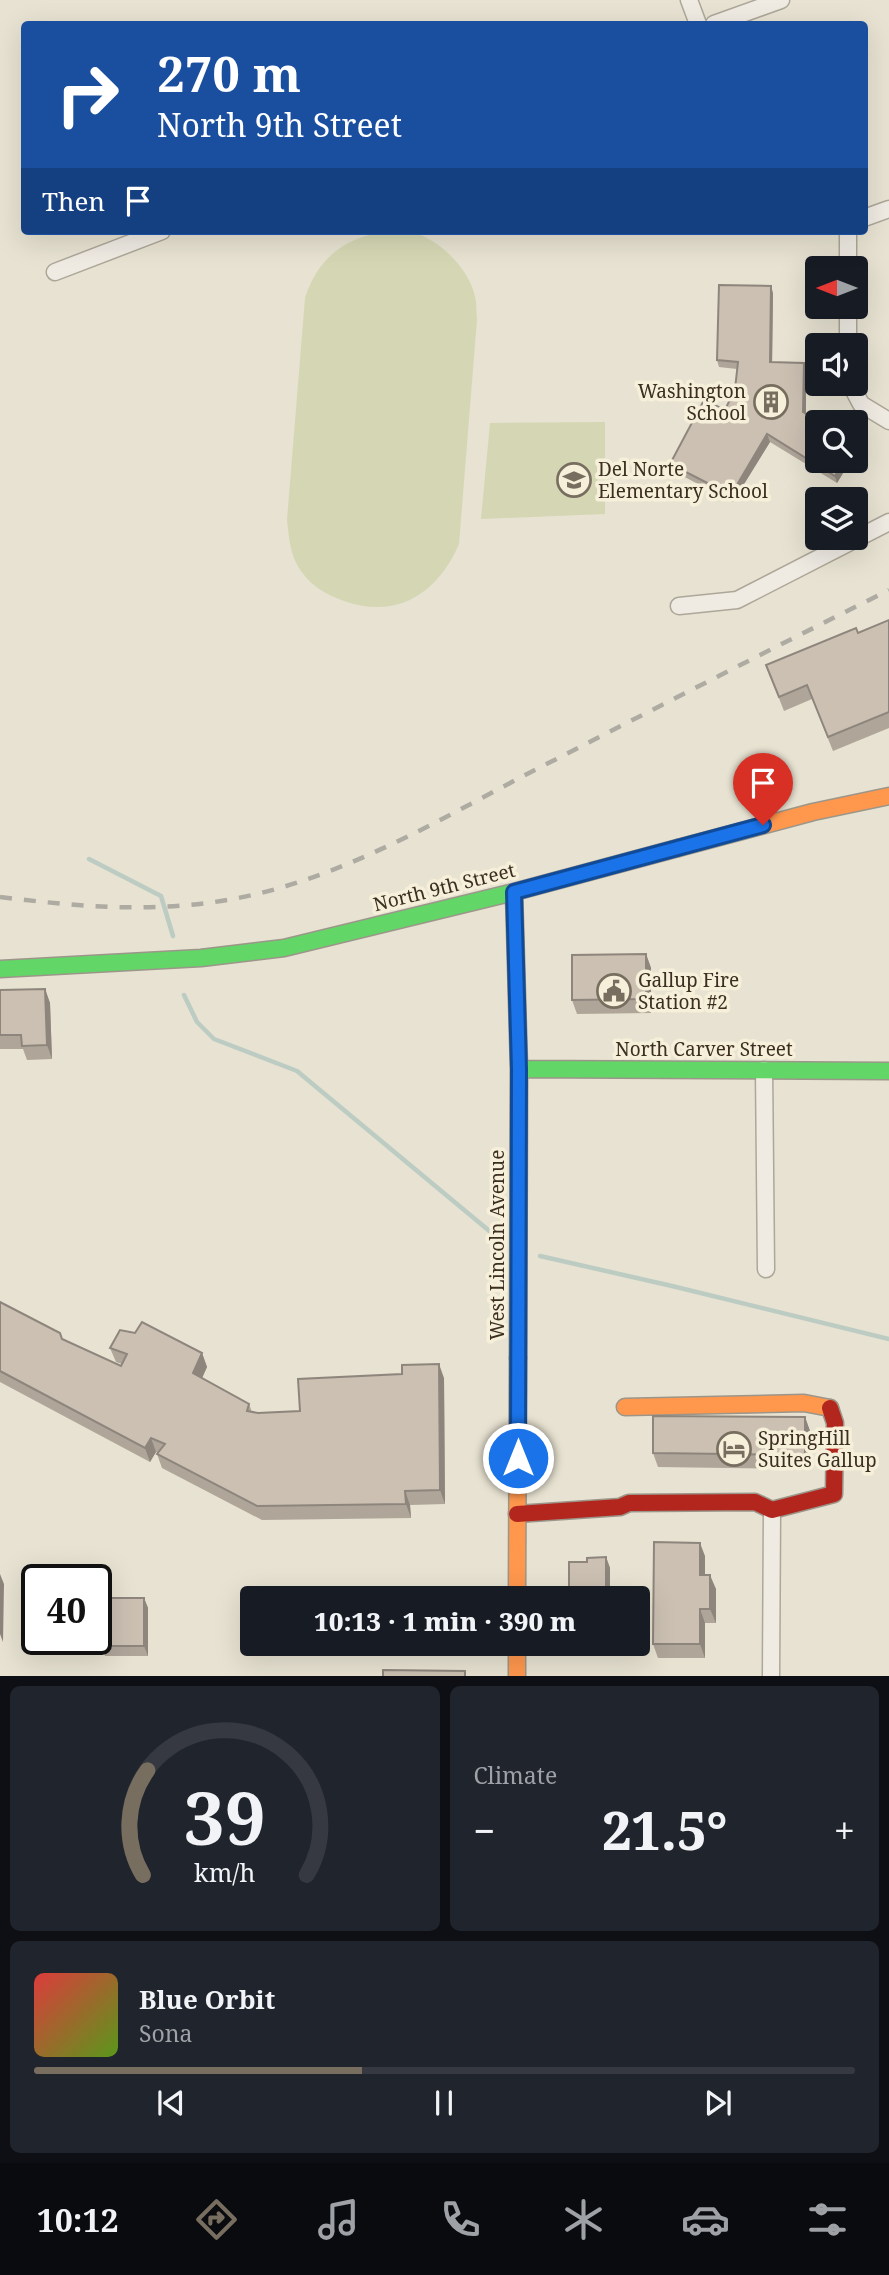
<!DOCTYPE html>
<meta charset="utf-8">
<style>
:root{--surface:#171b24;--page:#20242c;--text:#f1f3f6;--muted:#9ea1a6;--line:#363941;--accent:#786e5f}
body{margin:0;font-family:"Noto Serif",serif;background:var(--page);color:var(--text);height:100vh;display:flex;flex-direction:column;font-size:26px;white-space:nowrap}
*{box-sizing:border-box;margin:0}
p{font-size:23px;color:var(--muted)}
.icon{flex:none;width:38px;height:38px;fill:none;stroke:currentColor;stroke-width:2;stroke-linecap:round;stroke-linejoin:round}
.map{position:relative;height:1676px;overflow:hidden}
.details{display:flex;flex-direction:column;gap:10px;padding:10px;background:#0d0f14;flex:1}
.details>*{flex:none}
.hud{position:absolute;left:21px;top:21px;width:847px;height:214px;border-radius:7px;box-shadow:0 7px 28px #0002;background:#1a4fa0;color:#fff;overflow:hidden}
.needle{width:46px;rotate:270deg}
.buttons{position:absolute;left:805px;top:256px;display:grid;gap:14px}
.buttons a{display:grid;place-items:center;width:63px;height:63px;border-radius:7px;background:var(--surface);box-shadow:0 7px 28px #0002;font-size:35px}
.speed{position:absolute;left:21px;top:1564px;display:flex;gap:14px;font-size:35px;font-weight:700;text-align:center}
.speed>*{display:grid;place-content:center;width:91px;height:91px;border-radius:50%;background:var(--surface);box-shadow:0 7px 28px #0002;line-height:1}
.speed .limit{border:4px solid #111;border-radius:10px;background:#fff;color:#111}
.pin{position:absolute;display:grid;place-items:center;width:60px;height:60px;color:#fff;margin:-72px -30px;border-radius:50% 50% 50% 0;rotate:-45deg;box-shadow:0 0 7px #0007}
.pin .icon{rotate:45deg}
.me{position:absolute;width:77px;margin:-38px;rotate:0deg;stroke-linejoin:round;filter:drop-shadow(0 0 5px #0008)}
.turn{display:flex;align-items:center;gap:24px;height:147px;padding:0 21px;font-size:32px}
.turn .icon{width:91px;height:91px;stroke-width:2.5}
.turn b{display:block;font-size:49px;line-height:60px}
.then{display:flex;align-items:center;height:66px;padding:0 21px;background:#0003;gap:14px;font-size:26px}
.big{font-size:52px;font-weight:800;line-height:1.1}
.details .card{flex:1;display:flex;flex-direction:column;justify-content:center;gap:10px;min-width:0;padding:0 24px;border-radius:10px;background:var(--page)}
.details .dial{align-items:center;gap:0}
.dial svg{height:182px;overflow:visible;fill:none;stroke:var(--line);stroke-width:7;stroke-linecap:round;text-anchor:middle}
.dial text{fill:var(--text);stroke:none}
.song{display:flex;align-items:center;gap:21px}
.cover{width:84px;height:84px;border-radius:10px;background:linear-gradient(135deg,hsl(0 70% 55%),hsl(90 70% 35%))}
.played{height:7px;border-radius:4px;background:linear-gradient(90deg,var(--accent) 40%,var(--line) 40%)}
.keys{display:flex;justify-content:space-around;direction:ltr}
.heat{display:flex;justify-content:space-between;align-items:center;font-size:38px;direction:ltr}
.details .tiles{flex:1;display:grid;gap:10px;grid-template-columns:1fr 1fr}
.card:last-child{grid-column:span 2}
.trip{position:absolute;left:240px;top:1586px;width:410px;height:70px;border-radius:7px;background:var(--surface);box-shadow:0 7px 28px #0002;font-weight:800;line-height:70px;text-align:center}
.menu{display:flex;height:112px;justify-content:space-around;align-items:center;background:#090b0e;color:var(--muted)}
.menu .icon{width:49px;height:49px}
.menu .active{color:var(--accent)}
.menu b{font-size:32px;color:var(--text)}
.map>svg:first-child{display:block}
</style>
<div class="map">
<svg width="889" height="1677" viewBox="0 0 889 1677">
<rect width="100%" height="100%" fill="#e7e2d1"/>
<path fill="#d5d7b4" d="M385,231C392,231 400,230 407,231C436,235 470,269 475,297C477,304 476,312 477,319L459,544C438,593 397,620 344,601C327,595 311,586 301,571C290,556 289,537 287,520L305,298C318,258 343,239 385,231Z
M605,422V514L481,519L490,423Z"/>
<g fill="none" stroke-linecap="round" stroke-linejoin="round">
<path stroke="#bcccc3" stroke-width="4.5" d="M89,859L161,896L173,936
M184,995L197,1022L214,1039L297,1071L493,1234
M540,1256L672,1286L889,1339"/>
<g stroke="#ada799" stroke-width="19">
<path id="street" d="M689,0L698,24
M714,24L781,0
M864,218L889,209
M848,268V231
M55,272L162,231
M848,306V345
M850,383L861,404L889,421
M679,606L737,600L889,522
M764,1070L766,1269
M771,1677L772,1510"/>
</g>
<g stroke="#9c968a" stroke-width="19">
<path id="fast" d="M514,892L519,1069L518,1358
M0,969L201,958L284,948L514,892L678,848
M519,1069L889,1071"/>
</g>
<g stroke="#9c968a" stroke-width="19">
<path id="slow" d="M678,848L813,812L889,796
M625,1407L804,1403L830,1408
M517,1598L518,1358
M517,1643V1677"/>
</g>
<g stroke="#9c968a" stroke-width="19">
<path id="jam" d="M517,1514L620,1507L629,1503L755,1502L772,1510L834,1494L835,1423L830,1408"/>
</g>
<use href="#street" stroke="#efebe3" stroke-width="16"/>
<use href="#fast" stroke="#63d668" stroke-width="16"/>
<use href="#slow" stroke="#ff974d" stroke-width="16"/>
<use href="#jam" stroke="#b3261e" stroke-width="16"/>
<path stroke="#aeaba3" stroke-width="4.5" stroke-dasharray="12 12" stroke-linecap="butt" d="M0,897C74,906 147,913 221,901C332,884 433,823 531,772C650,711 769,650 889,590"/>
</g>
<path fill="#afa599" d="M773,293L772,362L804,363L806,370V413L817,460H851L837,483L770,442L733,502L673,471L670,464L725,410L735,389L737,369L719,367L717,360Z
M889,620V728L833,751L812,699L784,711L766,665L858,633Z
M646,954L651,968V1013L577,1014L572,1000Z
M45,989L50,1003L52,1059L27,1060L23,1049H0V990Z
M0,1302L62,1339L121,1366L122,1364L116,1362L110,1348L202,1353L207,1367L202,1378L249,1404L252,1412L258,1413L300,1411L444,1378L445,1504L410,1505L411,1518L262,1520L162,1468L157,1454L159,1453L156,1452L150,1462L0,1382Z
M805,1417L810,1431V1469L658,1467L653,1453Z
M705,1556V1575L716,1589V1623H705V1658H658L653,1644Z
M606,1557L610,1568V1598H571L569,1593L587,1562Z
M144,1598L148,1608V1656H105L101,1646L111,1624Z
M40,1640H64V1650H44Z"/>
<path fill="#8e867d" d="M771,286L773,293L772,369L770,362Z
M804,363L806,370V419L803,412Z
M767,434L770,442L733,502L731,495Z
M844,460H851L837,483L835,476Z
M646,954L651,968V1013L646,999Z
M45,989L50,1003L52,1059L47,1045Z
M202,1353L207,1367L198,1387L193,1373Z
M439,1364L444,1378L445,1504L440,1490Z
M805,1417L810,1431V1469L805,1455Z
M151,1438L156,1452L150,1462L145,1448Z
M405,1491L410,1505L411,1518L406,1504Z
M700,1543L705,1556V1589L700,1575Z
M606,1557L610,1568V1598H607L606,1596Z
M0,1574L4,1584L3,1642L0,1634Z
M710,1575L716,1589V1623L710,1609Z
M144,1598L148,1608V1656L144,1646Z
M700,1609L705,1623V1658L700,1644Z
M60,1640H64V1650Z"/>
<path fill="#cbc0b2" stroke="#8e867d" stroke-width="2" d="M719,285L771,286L770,362L804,363L803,412L820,422H817V460H844L835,476L767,434L731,495L670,464L704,400L725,410L735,389L738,362L717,360Z
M889,620V712L828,737L807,685L779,697L766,665L856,628L858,633Z
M646,954V999L572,1000V955Z
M45,989L47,1045L22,1046L21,1035H0V990Z
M0,1302L60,1333L62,1339L121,1366L127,1354L110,1348L120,1330L135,1333L142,1322L202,1353L193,1373L249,1404L247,1411L258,1413L300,1411L298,1379L402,1374V1365L439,1364L440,1490L405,1491L406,1504L257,1506L157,1454L165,1444L151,1438L145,1448L0,1371Z
M653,1416L805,1417V1455L653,1453Z
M654,1542L700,1543V1575H710V1609H700V1644H653Z
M606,1557V1596L587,1597V1593H569V1562H587V1558Z
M111,1598H144V1646H101V1624H111Z
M383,1670L465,1671V1677H383Z"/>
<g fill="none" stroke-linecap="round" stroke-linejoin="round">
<g stroke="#114b97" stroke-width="18">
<path id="route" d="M518,1458L519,1069L514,892L763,825"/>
</g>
<use href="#route" stroke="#1a73e8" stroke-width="12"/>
</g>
<defs>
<g id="building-ring" transform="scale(1.75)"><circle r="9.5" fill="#f6efd9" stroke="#786e5f" stroke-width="1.5"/><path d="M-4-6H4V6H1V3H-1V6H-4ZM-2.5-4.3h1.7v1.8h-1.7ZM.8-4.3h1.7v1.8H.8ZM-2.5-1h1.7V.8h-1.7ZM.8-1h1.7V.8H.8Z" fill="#786e5f"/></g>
<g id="school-ring" transform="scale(1.75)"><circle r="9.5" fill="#f6efd9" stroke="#786e5f" stroke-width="1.5"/><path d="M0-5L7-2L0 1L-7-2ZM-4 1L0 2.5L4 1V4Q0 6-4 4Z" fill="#786e5f"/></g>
<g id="civic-ring" transform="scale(1.75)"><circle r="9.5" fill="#f6efd9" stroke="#786e5f" stroke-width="1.5"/><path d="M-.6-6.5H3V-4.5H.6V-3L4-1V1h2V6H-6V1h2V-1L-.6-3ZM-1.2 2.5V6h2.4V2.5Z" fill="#786e5f"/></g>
<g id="hotel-ring" transform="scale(1.75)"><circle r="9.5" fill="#f6efd9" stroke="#786e5f" stroke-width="1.5"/><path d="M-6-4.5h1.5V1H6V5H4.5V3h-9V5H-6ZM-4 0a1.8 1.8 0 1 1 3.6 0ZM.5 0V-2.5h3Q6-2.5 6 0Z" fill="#786e5f"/></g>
</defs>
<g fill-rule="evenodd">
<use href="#building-ring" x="771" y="402"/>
<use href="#school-ring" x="574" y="480"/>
<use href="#civic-ring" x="614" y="991"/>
<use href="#hotel-ring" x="734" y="1449"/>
</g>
<g text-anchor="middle" stroke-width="7" stroke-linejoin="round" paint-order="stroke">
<g font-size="19" fill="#3c2f21" stroke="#f6efd9" text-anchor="start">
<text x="746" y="398" text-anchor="end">Washington<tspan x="746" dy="22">School</tspan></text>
<text x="598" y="476">Del Norte<tspan x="598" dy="22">Elementary School</tspan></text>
<text x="638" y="987">Gallup Fire<tspan x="638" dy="22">Station #2</tspan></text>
<text x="758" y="1445">SpringHill<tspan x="758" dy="22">Suites Gallup</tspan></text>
</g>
<g font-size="19" fill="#3c2f21" stroke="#f6efd9">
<text transform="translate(444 887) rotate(-14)" y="7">North 9th Street</text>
<text x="704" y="1056">North Carver Street</text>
<text transform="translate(497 1245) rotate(-90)" y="7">West Lincoln Avenue</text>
</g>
</g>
</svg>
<div class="buttons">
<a><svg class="needle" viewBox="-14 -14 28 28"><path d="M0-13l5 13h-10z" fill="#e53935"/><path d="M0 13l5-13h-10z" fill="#9ea1a6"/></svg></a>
<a><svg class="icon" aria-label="sound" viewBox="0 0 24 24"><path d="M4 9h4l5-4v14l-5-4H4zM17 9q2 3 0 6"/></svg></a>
<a><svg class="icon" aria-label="search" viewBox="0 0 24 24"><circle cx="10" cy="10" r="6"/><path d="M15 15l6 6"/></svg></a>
<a><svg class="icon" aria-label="layers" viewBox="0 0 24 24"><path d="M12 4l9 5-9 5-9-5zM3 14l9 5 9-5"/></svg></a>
</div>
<div class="speed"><div class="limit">40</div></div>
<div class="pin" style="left:763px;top:825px;background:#d93025"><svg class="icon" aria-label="arrive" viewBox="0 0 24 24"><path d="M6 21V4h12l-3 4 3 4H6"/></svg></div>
<svg class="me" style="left:518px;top:1458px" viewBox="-20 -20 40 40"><circle r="17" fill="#1a73e8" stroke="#fff" stroke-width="3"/><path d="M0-11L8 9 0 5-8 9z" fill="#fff"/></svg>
<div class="trip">10:13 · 1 min · 390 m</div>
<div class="hud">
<div class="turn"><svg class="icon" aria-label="right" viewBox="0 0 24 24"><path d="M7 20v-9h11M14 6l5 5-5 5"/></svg><div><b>270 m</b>North 9th Street</div></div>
<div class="then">Then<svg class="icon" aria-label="arrive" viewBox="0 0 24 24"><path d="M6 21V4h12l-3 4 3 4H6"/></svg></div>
</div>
</div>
<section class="details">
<div class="tiles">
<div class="card dial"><svg viewBox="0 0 100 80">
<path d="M14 69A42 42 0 1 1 86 69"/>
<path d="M14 69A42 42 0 0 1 16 23" stroke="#786e5f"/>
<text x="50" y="56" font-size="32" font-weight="700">39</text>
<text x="50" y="72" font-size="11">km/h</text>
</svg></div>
<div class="card"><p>Climate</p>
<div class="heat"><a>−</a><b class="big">21.5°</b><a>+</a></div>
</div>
<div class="card">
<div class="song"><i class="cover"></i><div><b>Blue Orbit</b><p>Sona</p></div></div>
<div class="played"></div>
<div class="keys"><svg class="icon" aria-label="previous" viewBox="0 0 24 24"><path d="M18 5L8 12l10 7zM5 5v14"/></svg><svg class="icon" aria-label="pause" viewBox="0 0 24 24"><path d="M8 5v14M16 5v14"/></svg><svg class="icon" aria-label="next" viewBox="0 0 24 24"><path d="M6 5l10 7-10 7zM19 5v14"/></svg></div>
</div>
</div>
</section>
<nav class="menu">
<b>10:12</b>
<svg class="icon active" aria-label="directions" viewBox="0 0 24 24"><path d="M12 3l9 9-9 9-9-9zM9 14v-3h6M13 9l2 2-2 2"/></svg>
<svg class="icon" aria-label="music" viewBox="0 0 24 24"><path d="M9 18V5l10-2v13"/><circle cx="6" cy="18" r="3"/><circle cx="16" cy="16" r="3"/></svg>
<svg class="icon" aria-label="phone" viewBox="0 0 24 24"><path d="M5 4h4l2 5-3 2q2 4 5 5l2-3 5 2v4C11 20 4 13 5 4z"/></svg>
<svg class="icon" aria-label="climate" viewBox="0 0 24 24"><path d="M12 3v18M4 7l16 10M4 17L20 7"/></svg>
<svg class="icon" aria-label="car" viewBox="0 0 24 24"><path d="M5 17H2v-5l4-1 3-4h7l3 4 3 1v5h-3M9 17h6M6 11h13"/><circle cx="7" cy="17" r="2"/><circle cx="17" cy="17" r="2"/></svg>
<svg class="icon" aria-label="filters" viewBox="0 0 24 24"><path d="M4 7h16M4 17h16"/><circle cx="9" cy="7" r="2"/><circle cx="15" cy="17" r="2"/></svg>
</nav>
